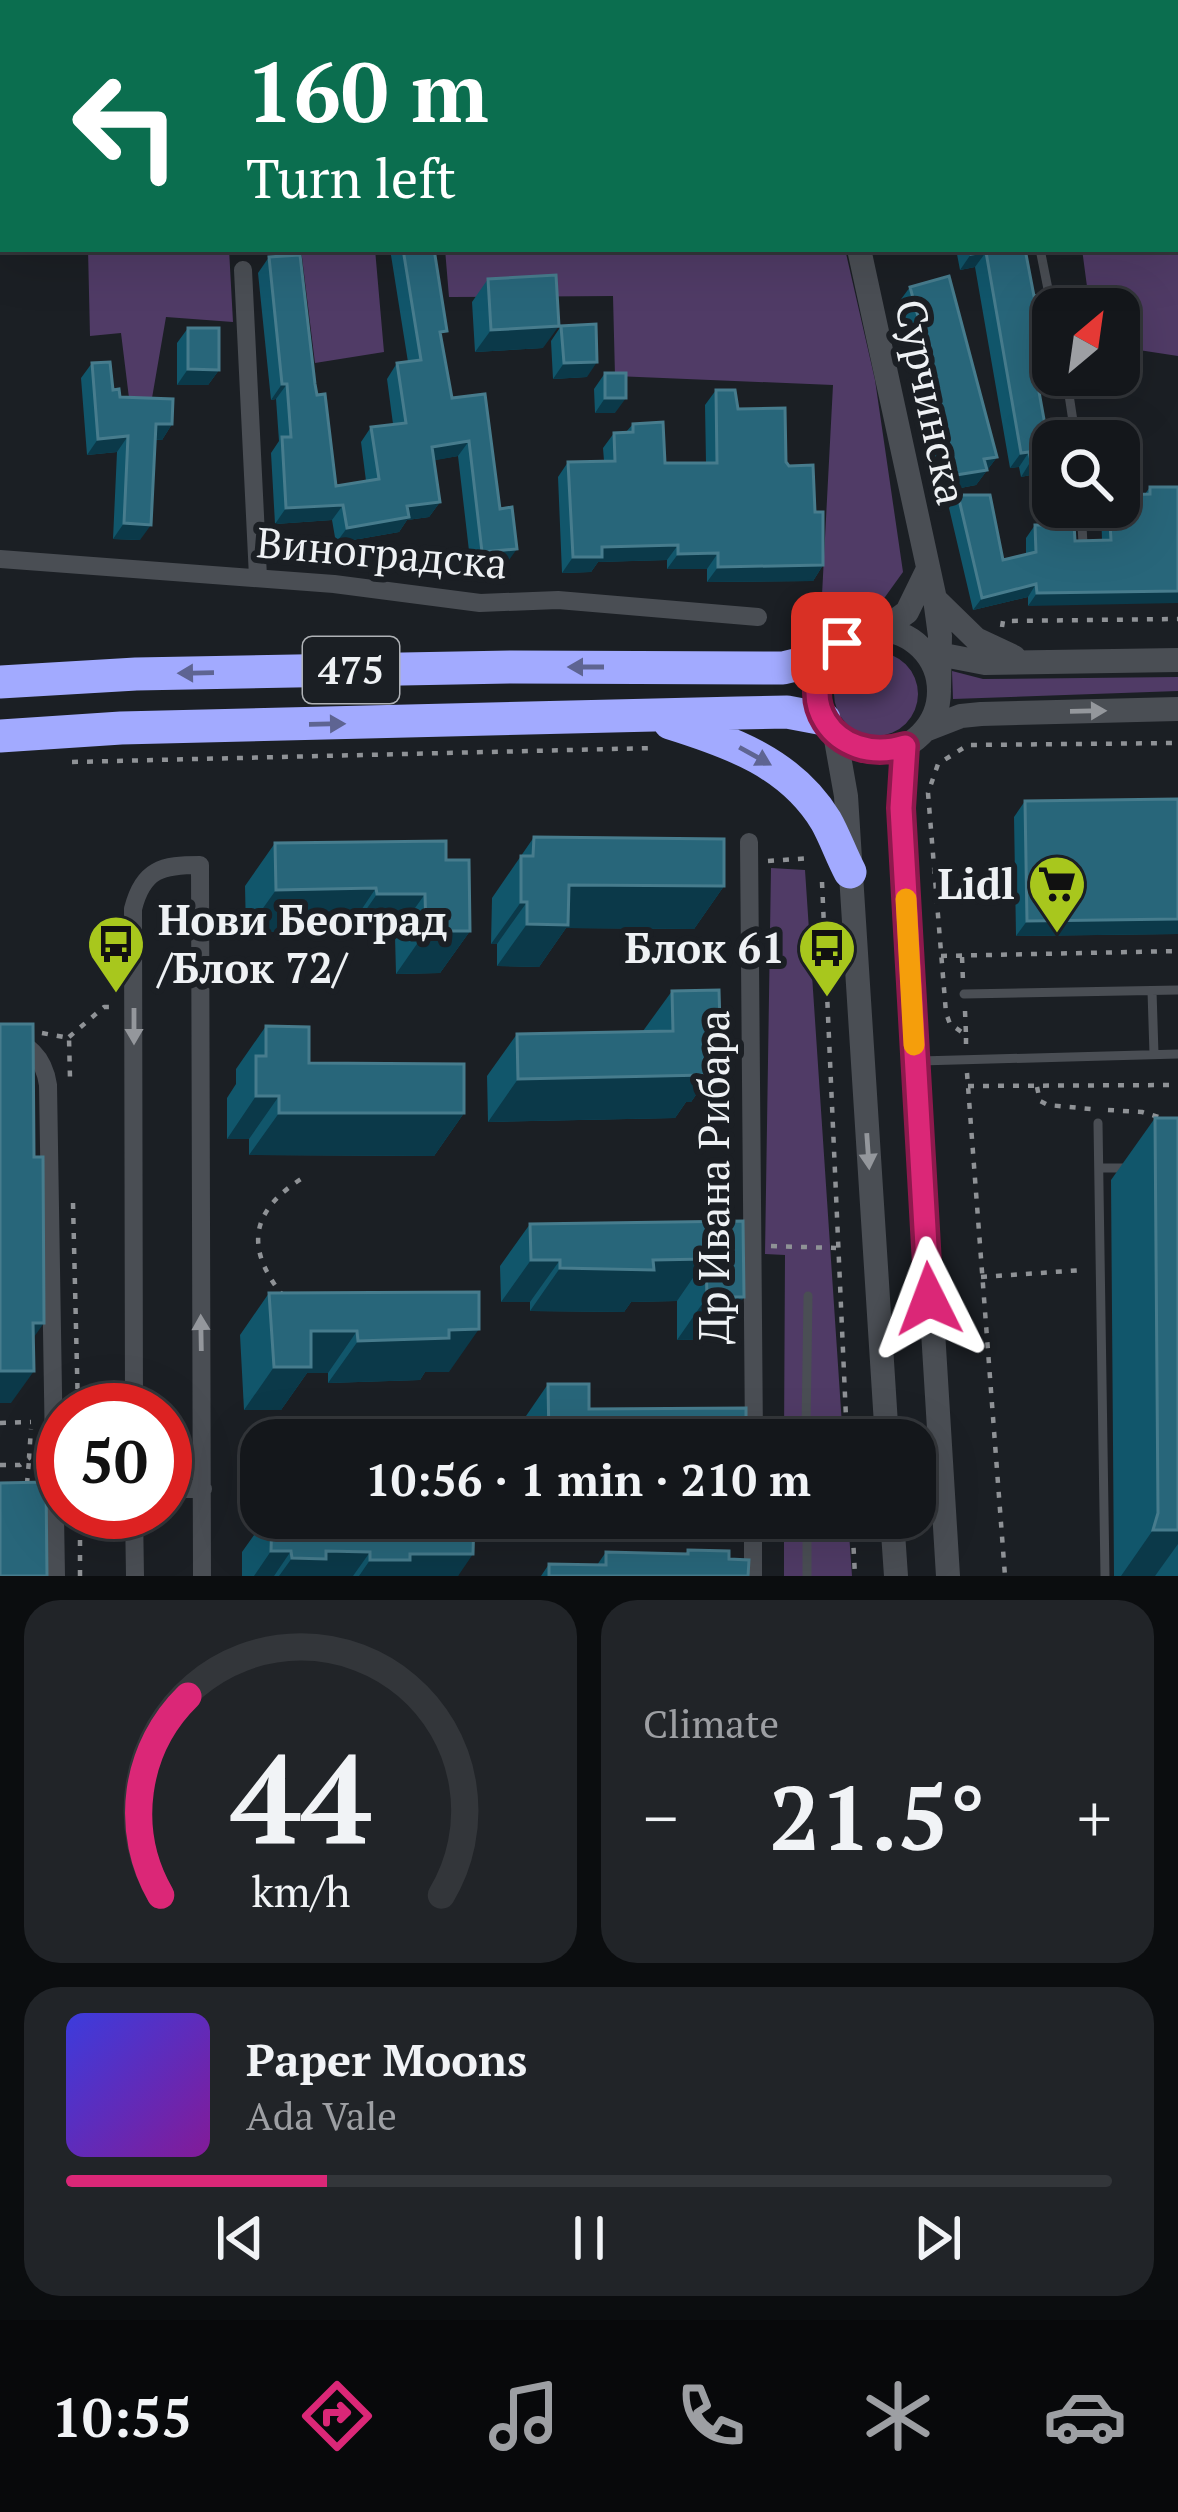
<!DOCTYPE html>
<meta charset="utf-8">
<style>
:root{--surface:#14171b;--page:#212428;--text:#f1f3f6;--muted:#9d9fa3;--line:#33363a;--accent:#db2777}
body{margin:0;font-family:"PT Serif",serif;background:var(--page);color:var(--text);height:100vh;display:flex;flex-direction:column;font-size:45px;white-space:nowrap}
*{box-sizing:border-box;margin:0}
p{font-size:39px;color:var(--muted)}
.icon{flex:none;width:66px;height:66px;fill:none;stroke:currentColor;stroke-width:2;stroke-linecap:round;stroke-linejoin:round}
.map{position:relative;height:1576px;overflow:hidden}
.details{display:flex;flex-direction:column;gap:24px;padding:24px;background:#0b0d0f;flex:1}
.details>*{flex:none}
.top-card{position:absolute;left:0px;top:0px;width:1179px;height:252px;box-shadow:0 12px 48px #0002,0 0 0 3px var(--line);background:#0b6e4f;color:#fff;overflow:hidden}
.needle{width:78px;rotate:29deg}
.fabs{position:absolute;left:1032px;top:288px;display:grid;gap:24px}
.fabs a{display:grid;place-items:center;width:108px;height:108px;border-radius:24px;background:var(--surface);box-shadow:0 12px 48px #0002,0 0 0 3px var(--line);font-size:60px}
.speed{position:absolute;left:36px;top:1383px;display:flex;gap:24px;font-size:60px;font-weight:700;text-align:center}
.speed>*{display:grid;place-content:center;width:156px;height:156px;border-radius:50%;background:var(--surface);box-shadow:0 12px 48px #0002,0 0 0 3px var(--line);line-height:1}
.speed .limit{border:18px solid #d22;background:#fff;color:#111}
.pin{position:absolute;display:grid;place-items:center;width:102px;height:102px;color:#fff;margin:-51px;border-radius:24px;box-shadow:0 6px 18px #0006}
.me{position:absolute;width:132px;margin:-66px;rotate:357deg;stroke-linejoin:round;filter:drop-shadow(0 0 9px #0008)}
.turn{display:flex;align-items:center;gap:42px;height:252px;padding:0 48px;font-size:54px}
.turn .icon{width:156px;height:156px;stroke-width:2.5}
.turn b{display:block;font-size:84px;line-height:102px}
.big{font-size:90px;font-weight:800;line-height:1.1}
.details .widget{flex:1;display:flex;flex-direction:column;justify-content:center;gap:18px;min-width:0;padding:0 42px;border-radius:36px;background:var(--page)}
.details .dial{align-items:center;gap:0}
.dial svg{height:312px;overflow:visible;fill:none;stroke:var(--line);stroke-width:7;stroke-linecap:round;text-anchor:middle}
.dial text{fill:var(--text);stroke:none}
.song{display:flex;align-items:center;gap:36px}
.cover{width:144px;height:144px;border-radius:18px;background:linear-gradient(135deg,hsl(240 70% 55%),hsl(290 70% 35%))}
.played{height:12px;border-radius:6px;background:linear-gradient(90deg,var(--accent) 25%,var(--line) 25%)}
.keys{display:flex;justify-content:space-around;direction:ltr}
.heat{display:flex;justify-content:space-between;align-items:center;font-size:66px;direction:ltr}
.details .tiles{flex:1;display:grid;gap:24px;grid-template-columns:1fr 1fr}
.widget:last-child{grid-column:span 2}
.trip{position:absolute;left:240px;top:1419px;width:696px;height:120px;border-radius:36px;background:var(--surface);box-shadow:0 12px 48px #0002,0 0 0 3px var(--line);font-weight:800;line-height:120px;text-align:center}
.dock{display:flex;height:192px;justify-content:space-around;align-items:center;background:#08090b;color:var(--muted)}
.dock .icon{width:84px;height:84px}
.dock .on{color:var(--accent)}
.dock b{font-size:54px;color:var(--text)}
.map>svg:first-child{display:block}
</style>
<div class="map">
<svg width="1178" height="1576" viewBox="0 0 1178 1576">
<rect width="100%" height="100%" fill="#1b1f24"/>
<path fill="#503b66" d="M841,0H1178V356L1119,347V309H1090L1082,249H1176V3Z
M88,249H229L233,322L166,317L152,398H129L121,333L90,336Z
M301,249H375L384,352L315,363Z
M445,249H845L875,380L903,572L880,604L822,595L833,385L615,376L613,296L449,297Z
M834 694a42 42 0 1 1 84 0a42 42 0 1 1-84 0Z
M952,671L983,679L1178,677V691L953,699Z
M771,868L805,870L843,1440H784L785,1255L765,1254Z
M784,1518H848L852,1576H784Z"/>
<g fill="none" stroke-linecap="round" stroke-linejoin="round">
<path stroke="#8f9296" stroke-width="4.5" stroke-dasharray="6 9" stroke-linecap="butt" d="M633,0L634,3
M1002,627L1003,621L1178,619
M832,630L865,615
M72,762L654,748
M768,861L811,858
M822,882L847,1440
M941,956L1178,951
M962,957L963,981
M965,1011L966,1035
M42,1033L69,1038L70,1078
M69,1037L104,1007H112
M966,1044V1035L950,1024L946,1013L928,793L938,764L968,745L1178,743
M967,1073L1005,1576
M968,1086L1178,1085
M1037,1087L1040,1101L1048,1105L1091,1109
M1108,1110L1142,1112L1178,1123
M73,1203L78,1410
M771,1246L836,1248
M981,1277L1083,1270
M284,1297C243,1247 251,1209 306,1176
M0,1423L31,1422
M0,1465H20L29,1458L31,1429
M27,1484L29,1460
M852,1518L855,1576
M80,1576V1512"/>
<path stroke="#4a4e54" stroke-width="9" d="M1040,249L1053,314
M1066,375L1076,441
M1081,507L1083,544
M1152,991L1154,1054
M964,994L1178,990
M920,1061L1178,1054
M1098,1123L1105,1576
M1099,1168H1131
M754,1426L806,1427L808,1296
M807,1518V1576"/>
<path stroke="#4a4e54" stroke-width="18" d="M243,270L258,577
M0,559L334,584L480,603L558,600L758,617
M749,842L754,1440
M0,1039C28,1040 44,1058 48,1085L56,1576
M134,1410L133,909C143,869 162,865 200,865L202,1576
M165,1489H203
M134,1512L135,1576
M753,1576V1518"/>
<path stroke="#4a4e54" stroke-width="24" d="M809,0V3
M859,249L935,599L940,636L939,688
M935,599L976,639L1014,657
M817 691a61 61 0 1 1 122 0a61 61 0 1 1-122 0Z
M881,631L907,612L927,571
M928,652L985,663L1178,660
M925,730L961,716L981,714L1178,709
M835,734L846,796L887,1440
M905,746L901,808L948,1576
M892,1518L896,1576"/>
<path stroke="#a2aaff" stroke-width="33" d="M0,682L136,674L511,667L783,668L828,657
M670,723C731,742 791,763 826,821C835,837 841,855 850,872
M0,736L121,728L738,713L787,712L824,719"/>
</g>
<path fill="#11566b" d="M123,0H151L148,3H126Z
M390,249H434L441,340L452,398L500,509L506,564L471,568L458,456L434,460L440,502L429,517L407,520L399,532L336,543L332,520L275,524L271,453L279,441L276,399L271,400L258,273L269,257L315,384L336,486L366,481L361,442L371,427L393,424L387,379L397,363L408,362Z
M956,249H1025L1034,296L1053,309V371L1036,376L1051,458L1040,473L1021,477L1019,467L1010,468L975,267L960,270Z
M488,279L543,348L475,352L472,302Z
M910,287L997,457L976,485L945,491L923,414L927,407L899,302Z
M561,326L587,377L553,379L551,341Z
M188,328L219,370L208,385H177V343Z
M92,363L120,397L172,424L162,440H155L140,540L113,539L117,452L87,455L81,378Z
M605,373L615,413H595L594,389Z
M716,390L738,409L786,462L815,512L823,565L813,581L707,582V569H667V560L598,562L591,572L562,573L558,477L568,462L604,461L603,448L614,433L626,432L633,424L665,463H706L705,405Z
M1150,487H1178L1028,606V597L973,610L949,508L958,495L1003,560L1026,554V538L1035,525H1046L1045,506L1053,495V507H1073L1075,541L1102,540L1101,507H1119L1145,494Z
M1178,799V934L1016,936L1014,817L1025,801Z
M534,837L724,886L694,929L566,928L539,967L497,966V944H491L492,898Z
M275,843L446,860L470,931L440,973L396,974L395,936L347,937V931L246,932L245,886Z
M672,991L721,1059L691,1102H686L675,1118L488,1122L487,1076L517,1034L643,1031Z
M266,1026L309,1063L464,1113L434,1156L249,1155V1139H227V1098L236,1084V1069Z
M1155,1118H1178V1576H1114L1111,1180Z
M743,1221L744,1297L714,1339L677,1340V1301L631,1302L624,1312L530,1311V1302H501L500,1266L530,1224Z
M269,1293L449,1372H425L420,1380L328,1383V1373H307L281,1410H244L240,1335Z
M548,1384L589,1409L746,1440H515V1432Z
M266,1518H474L458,1576H242V1552Z
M688,1550L729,1559L748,1576H541L549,1564L597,1565L606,1552L686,1554Z"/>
<path fill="#0b3949" d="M213,0H287L285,3H176Z
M15,249H75L71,255H10Z
M986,252L975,267L960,270L971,254Z
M559,326L543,348L475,352L491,330Z
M1053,359V371L1023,379L1034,364Z
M597,362L587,377L553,379L564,363Z
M188,369L219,370L208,385H177Z
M282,384H287L276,399L271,400Z
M605,398H626L615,413H595Z
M156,424H172L162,440L145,439Z
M128,436L117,452L87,455L98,439Z
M469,441L458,456L421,463L432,447Z
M1029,452L1019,467L1010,468L1021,453Z
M997,457L976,485L945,491L956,475L984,459Z
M1051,458L1040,473L1021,477L1031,461Z
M440,502L429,517L407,520L399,532L336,543L347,528L407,506Z
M343,505L332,520L275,524L286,508Z
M124,523L151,525L140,540L113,539Z
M678,545L667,560L598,562L591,572L562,573L573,557L602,547Z
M517,549L506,564L471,568L482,552Z
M718,553L707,569H667L678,554Z
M823,565L813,581L707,582L718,567Z
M1036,584L1028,597L973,610L982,598Z
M1178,591V603L1028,606L1037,593Z
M569,885L724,886L694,929L566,928L539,967L497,966L527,924Z
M376,888L347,931L246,932L276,890Z
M377,894H425L395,936L347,937Z
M521,902H527L497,944H491Z
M1178,919V934L1016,936L1027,921Z
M426,931H470L440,973L396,974Z
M721,1059L691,1102H686L675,1118L488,1122L518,1079Z
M256,1096H279L249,1139H227Z
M279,1113H464L434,1156L249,1155Z
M706,1259L677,1301L631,1302L624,1312L530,1311L560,1268L653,1260Z
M531,1260H560L530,1302H501Z
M707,1297H744L714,1339L677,1340Z
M33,1323H44L21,1355Z
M479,1329L449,1372H425L420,1380L328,1383L358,1341L449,1330Z
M311,1331H357L328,1373H307L281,1410H244L274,1367Z
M0,1371H34L11,1403H0Z
M1153,1530H1178V1544L1155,1576H1121Z
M271,1551H291L274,1576H254Z
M326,1551L370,1552L353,1576H279L292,1558Z
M410,1554H473L458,1576H359L370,1560Z"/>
<path fill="#28667a" stroke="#477c8d" stroke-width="3" d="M176,0H213L176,3Z
M483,0H526V1L517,3H483Z
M712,0H740L741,2L757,0L759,3H713Z
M403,249H434L447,331L440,332L452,398L485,394L500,509L512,507L517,549L482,552L469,441L432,447L440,502L407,506L409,517L347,528L343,505L286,508L282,437H291L287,384H282L269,257L300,255L315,384L317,395L325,394L336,486L379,479L371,427L406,423L397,363L421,360Z
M970,249H1025L1034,296L1053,293L1058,309H1053V359L1034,364L1051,458L1031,461L1029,452L1021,453L986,252L971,254Z
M556,275L559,326L491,330L488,279Z
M949,276L997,457L984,459L987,470L956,475L933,399L940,397L910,287Z
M596,324L597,362L564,363L561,326Z
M188,328H219V370L188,369Z
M110,362L113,390L119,389L120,397L173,399L172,424H156L151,525L124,523L128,436L98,439L92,363Z
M605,373H626V398H605Z
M716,390H735L738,409L785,408L786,462L789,466L813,465L815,512H823V565L718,567V553L678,554V545L602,547V557H573L568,462L615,461L614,433L633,432V424L663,422L665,463H717Z
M1150,487H1178V591L1037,593L1036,584L982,598L958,495H990L1003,560L1036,552L1035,525H1055L1054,507H1073L1075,541L1111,540L1109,507H1119V495L1150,494Z
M1178,799V919L1027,921L1025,801Z
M534,837L724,839V886L569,885L568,925L527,924V902H521V856H533Z
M446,841V860H469L470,931H426L425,894H377L376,888L276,890L275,843Z
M719,990L721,1059L704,1060L705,1075L518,1079L517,1034L673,1031L672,991Z
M0,1024H33L34,1157H43L44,1323H33L34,1371H0Z
M266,1026L309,1027V1063L464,1064V1113H279V1096H256V1056H266Z
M1155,1118H1178V1530H1153L1158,1513Z
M743,1221L744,1297H707L706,1259L653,1260L654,1270L560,1268V1260H531L530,1224Z
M479,1292V1329L449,1330V1338L358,1341L357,1331H311V1367H274L269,1293Z
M548,1384H589V1409L746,1408V1440H549Z
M46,1482L47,1576H0V1483Z
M272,1518H474L473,1554H410V1560H370V1552L326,1551V1559L292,1558L291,1551H271Z
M688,1550L729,1551V1559L749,1560L748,1576H549V1564L606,1565V1552L688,1554Z"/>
<defs><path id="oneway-solid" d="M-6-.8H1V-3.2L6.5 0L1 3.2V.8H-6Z" transform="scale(3)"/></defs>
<g fill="#5e6492">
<use href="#oneway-solid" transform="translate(586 667) rotate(-180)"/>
<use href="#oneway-solid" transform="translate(196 673) rotate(179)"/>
<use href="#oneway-solid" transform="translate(327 724) rotate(-1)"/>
<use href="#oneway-solid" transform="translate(755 756) rotate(29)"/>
</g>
<g fill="#94979c">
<use href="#oneway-solid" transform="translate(1088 711) rotate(-1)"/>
<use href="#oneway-solid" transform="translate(134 1026) rotate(90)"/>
<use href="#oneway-solid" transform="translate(868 1151) rotate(86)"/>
<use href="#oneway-solid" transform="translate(201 1333) rotate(-91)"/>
</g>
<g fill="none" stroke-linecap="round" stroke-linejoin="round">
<g stroke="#8e194d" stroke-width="30">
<path id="route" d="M842,643C785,693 834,768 905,746L901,808L929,1299"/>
</g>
<use href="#route" stroke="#db2777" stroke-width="21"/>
<path stroke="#f59e0b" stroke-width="21" d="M906,899L914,1045"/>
</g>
<defs>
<g id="supermarket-pin" transform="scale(3)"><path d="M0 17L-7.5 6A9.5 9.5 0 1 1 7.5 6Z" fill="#a8c71d" stroke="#1b1f24"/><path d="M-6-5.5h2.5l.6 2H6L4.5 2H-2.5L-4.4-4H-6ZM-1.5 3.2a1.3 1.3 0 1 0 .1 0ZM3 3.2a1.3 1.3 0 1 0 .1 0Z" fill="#111"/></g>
<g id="bus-pin" transform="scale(3)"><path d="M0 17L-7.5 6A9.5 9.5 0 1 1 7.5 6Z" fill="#a8c71d" stroke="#1b1f24"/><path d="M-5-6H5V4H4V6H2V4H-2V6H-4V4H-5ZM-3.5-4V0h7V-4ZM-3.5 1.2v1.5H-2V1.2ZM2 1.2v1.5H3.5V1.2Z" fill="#111"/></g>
</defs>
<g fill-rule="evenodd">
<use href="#supermarket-pin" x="1057" y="884"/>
<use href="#bus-pin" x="116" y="944"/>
<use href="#bus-pin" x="827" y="948"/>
</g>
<g text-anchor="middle" stroke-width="12" stroke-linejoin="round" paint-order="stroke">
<rect fill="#1b1f24" stroke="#afb2b6" stroke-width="3" x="303" y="637" width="96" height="66" rx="9"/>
<g font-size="39" font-weight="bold" fill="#eef1f4">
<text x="351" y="684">475</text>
</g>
<g font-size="42" fill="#eef1f4" stroke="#1b1f24">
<text transform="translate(931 402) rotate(78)" y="15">Сурчинска</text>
<text transform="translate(382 553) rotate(5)" y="15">Виноградска</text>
<text transform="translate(714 1177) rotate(-90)" y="15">Др Ивана Рибара</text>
</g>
<g font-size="42" font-weight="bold" fill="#eef1f4" stroke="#1b1f24" text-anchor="end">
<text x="1015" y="899">Lidl</text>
<text x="158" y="935" text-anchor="start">Нови Београд<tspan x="158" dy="48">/Блок 72/</tspan></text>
<text x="785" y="963">Блок 61</text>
</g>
</g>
</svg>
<div class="fabs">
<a><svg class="needle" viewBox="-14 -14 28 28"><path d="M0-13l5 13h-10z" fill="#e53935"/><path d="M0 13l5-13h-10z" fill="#9d9fa3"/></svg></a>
<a><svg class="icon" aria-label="search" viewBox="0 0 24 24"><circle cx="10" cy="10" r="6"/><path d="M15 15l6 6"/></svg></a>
</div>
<div class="speed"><div class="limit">50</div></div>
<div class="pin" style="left:842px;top:643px;background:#d93025"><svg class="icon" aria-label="arrive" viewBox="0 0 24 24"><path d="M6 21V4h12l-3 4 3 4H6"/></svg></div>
<svg class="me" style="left:929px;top:1299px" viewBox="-20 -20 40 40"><path d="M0-17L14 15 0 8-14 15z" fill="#db2777" stroke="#fff" stroke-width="4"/></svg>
<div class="trip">10:56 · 1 min · 210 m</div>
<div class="top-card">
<div class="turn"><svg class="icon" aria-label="left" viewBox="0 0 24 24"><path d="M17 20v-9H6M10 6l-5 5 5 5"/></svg><div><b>160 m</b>Turn left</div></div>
</div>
</div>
<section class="details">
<div class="tiles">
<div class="widget dial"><svg viewBox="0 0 100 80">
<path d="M14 69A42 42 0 1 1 86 69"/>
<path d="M14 69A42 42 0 0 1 21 18" stroke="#db2777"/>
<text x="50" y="56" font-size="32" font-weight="700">44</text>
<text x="50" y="72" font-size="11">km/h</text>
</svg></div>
<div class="widget"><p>Climate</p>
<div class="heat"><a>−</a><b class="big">21.5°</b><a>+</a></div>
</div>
<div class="widget">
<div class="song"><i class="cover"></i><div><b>Paper Moons</b><p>Ada Vale</p></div></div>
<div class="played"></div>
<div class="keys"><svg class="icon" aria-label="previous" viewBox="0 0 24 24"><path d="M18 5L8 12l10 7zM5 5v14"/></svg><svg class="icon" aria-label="pause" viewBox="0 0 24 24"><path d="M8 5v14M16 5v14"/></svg><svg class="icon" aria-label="next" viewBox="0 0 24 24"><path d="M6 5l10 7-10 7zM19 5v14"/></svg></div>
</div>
</div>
</section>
<nav class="dock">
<b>10:55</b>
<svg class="icon on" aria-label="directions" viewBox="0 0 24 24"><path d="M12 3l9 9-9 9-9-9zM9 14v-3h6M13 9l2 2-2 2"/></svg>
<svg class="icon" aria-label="music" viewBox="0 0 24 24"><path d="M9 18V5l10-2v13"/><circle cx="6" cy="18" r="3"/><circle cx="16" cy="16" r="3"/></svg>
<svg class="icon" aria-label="phone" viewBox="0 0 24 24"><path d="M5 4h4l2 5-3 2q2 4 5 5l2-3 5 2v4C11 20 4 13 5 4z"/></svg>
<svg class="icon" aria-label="climate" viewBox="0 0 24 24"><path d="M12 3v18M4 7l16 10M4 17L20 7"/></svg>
<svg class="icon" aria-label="car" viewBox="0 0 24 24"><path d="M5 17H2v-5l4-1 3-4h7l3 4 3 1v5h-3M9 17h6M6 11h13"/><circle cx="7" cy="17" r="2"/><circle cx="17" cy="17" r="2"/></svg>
</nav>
